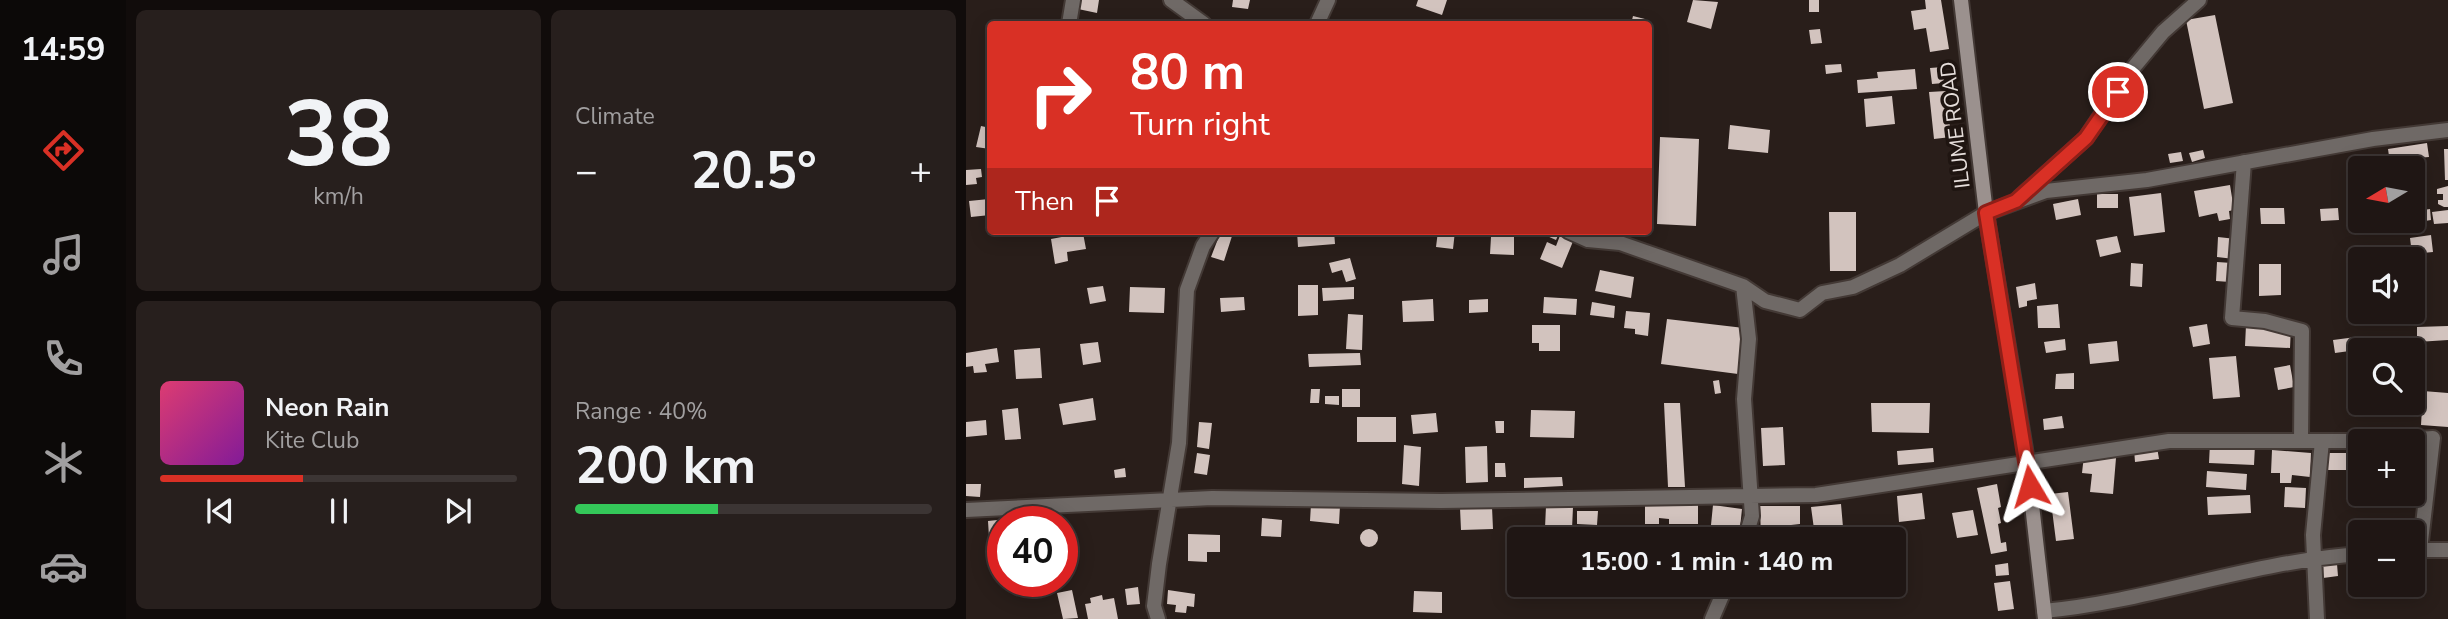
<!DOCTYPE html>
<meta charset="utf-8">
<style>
:root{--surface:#1f1614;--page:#271f1d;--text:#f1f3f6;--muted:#a19fa0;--line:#3c3534;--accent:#d93025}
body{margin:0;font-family:"Nunito Sans",sans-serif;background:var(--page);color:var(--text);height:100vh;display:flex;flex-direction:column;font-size:26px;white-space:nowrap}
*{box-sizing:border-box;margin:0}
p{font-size:23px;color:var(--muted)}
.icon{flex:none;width:38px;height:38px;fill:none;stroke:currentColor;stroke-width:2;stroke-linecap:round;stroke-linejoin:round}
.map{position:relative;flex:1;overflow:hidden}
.drawer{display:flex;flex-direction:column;gap:10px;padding:10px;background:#110c0b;width:840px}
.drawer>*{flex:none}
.top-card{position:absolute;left:21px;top:21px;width:665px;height:214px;border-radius:7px;box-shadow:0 4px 18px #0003,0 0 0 2px var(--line);background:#d93025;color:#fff;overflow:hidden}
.needle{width:46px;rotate:260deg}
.controls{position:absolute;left:1382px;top:156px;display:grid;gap:14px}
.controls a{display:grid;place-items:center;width:77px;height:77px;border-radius:7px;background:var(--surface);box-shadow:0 4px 18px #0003,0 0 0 2px var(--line);font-size:35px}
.speed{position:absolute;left:21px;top:506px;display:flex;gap:14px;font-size:35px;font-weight:700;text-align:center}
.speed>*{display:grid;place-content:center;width:91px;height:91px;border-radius:50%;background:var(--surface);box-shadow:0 4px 18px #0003,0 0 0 2px var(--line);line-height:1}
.speed .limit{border:10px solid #d22;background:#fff;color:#111}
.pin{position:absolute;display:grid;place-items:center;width:60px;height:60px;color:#fff;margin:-30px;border:4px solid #fff;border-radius:50%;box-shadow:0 2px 7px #0007}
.me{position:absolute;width:77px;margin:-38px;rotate:353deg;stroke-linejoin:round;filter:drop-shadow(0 0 5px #0008)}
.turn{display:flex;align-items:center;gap:24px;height:147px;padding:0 28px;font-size:32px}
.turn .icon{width:91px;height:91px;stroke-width:2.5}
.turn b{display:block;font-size:49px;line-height:60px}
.then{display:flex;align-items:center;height:66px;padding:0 28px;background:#0003;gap:14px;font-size:26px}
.big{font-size:52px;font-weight:700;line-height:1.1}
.drawer .card{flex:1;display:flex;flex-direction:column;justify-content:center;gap:10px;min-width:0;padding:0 24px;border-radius:10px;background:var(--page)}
.drawer .dial{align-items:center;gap:0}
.dial b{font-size:91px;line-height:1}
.song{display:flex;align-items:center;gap:21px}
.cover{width:84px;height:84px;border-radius:10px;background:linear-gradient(135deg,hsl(340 70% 55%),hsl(290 70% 35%))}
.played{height:7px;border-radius:4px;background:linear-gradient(90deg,var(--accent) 40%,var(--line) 40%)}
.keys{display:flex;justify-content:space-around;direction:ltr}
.heat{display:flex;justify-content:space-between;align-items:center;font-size:38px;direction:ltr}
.charge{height:10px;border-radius:5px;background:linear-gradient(90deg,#34c759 40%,var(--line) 0)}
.drawer .tiles{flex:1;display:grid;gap:10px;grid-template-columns:repeat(2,1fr)}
.trip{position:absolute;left:541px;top:527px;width:399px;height:70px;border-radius:7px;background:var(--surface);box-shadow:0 4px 18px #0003,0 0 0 2px var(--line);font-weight:700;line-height:70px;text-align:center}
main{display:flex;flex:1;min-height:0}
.tabs{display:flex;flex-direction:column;width:126px;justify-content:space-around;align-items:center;background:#0c0908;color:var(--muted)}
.tabs .icon{width:49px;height:49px}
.tabs .current{color:var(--accent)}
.tabs b{font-size:32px;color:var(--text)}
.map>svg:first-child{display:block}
</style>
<main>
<nav class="tabs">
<b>14:59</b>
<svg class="icon current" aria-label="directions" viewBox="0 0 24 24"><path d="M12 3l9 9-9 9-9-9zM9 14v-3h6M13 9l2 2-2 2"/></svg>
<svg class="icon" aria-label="music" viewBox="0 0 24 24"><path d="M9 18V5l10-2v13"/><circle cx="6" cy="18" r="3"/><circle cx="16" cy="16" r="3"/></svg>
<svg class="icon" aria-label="phone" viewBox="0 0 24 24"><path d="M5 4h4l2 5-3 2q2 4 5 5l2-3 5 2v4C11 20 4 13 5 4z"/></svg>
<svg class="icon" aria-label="climate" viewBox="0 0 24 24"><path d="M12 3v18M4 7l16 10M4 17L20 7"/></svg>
<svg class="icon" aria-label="car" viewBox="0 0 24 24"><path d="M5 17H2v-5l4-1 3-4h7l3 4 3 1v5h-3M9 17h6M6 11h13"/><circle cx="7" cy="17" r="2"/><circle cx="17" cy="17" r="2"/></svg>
</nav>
<section class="drawer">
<div class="tiles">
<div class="card dial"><b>38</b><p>km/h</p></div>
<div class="card"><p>Climate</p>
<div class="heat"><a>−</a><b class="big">20.5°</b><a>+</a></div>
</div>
<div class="card">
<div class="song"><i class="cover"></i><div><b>Neon Rain</b><p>Kite Club</p></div></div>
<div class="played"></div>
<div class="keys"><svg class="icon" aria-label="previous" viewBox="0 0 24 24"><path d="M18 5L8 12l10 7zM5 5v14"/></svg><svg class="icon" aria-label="pause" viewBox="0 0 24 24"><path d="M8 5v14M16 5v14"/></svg><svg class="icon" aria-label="next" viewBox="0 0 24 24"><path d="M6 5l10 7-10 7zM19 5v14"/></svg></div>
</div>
<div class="card"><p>Range · 40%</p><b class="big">200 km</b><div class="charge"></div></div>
</div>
</section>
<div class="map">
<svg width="1482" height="619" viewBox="0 0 1482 619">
<rect width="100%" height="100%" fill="#291e1a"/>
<path fill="#d2c3be" d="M114,0H133L131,13L112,9Z
M267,0H284L282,9L266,7Z
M452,0H481L476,15L450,6Z
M727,0L752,2L745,29L721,22Z
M843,0H853V12H843Z
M959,0H975L983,49L964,52L960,28L948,30L945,11L960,9Z
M1249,15L1267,103L1238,109L1220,20Z
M667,16L679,19L677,24H665Z
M854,29L856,43L845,44L843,30Z
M875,64L876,72L860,74L859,65Z
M977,67L978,83L966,84L964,68Z
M949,69L951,89L892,93L891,80L912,78L911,72Z
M980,91L985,137L968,139L963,92Z
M926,96L929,124L900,127L898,99Z
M764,125L804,130L802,153L762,149Z
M15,126L24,128V149L10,147Z
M694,137L733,139L730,226L691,224Z
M1461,143L1463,157L1451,158L1452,163L1444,164L1443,160L1429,165V162L1424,163L1422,149Z
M1478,149H1482V180H1479Z
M1237,150L1239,158L1226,162L1223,153Z
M1215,152L1217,161L1204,163L1202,154Z
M1418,158L1419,168H1409L1407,160Z
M15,169L16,177L10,178L11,184L0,185V170Z
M1264,185L1268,210L1263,211L1264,219L1253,221L1251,213L1233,217L1228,191Z
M1482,186V207H1478L1472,204V200H1477V194H1471V189Z
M1195,193L1199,232L1168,236L1163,197Z
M1131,194H1152V208H1131Z
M23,199L24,215L5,217L3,201Z
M1112,199L1115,215L1090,220L1087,204Z
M1457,206V210L1464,209L1465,220L1429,226L1428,220H1447V207Z
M1294,208H1318L1319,224H1295Z
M1372,208L1373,220L1355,221L1354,209Z
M1482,210V223L1468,224L1466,212Z
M863,212H890V271H864Z
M1413,220H1426L1427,225L1414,227Z
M255,231L267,233L258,261L245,257Z
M331,231H368L369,244L332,247Z
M472,231H489L487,249L470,247Z
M570,231H594L590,240Z
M117,233L120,249L101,252L102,261L89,264L85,239Z
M595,233L608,239L596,268L574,259L581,242L590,246Z
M1465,235L1467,252L1446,254L1444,238Z
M1151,236L1155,252L1134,257L1130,240Z
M525,237H548V255L524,254Z
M1252,237L1270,239L1268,259L1251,257Z
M384,258L390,279L380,282L376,270L366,273L363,263Z
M1251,262L1266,263L1264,282L1250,281Z
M1165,263L1177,264L1176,287L1164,286Z
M1293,264H1315V295L1293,296Z
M634,270L668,277L665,298L629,291Z
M1069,283L1071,299L1061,301V306L1053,308L1050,287Z
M332,285H352V315L332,316Z
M137,286L140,301L124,304L121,288Z
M164,287L199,288L198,313L163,312Z
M388,287V299L357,301L356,288Z
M278,297L279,310L255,312L254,298Z
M578,297L611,299L610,315L577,313Z
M467,299L468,321L437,322L436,301Z
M522,299V312L503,313V300Z
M626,302L649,306L648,318L624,315Z
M1092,304L1094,328H1072L1071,306Z
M660,311L684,313L682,336L669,334V329L658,328Z
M382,314L397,315L396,350L380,349Z
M701,319L778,328L772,374L695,364Z
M1241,324L1244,344L1227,347L1223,327Z
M566,325H594V351H573V343H566Z
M1280,325L1325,327L1324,348L1279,346Z
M1482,326V340L1451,342V327Z
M1390,337L1391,350L1369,353L1367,340Z
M1099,339L1100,350L1080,353L1078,342Z
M1151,341L1153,361L1124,364L1122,344Z
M132,342L135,362L117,365L114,344Z
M1448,345H1461V386H1448Z
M31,348L33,362L19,364L21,372L8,373L7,366L0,367V353Z
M74,348L76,378L50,379L48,350Z
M394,353L395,365L343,367L342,354Z
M1270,356L1274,397L1247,399L1243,358Z
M1324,365L1328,387L1312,390L1308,368Z
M1108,373V389H1089L1090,374Z
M753,380L755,393L749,394L747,381Z
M345,389H354L353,403H344Z
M376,389H394V407H376Z
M1457,391L1482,393V427L1455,425Z
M359,396H373V405L359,404Z
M127,398L130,420L97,425L93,404Z
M698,403H714L719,487H702Z
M905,403H964L963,433L906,432Z
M52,408L55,439L39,440L36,410Z
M565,410L609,411L608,438L564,437Z
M470,413L472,432L447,434L445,415Z
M1096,416L1098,428L1078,430L1077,419Z
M391,417H430V442H391Z
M20,420L21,435L0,437V422Z
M529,421H538V433H530Z
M233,422L246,423L243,449L231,447Z
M817,427L819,465L797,466L795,428Z
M1244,443L1289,445L1288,465L1243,463Z
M438,445L455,447L453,486L436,484Z
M521,446L522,482L500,483L499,447Z
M1191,447L1193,459L1169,462L1168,449Z
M967,448L968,462L932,465L931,451Z
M1306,450L1345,453L1344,477L1326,475L1325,483H1314V473H1305Z
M231,453L244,455L241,475L228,473Z
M1361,453H1380V470H1361Z
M1118,455L1150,458L1147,494L1124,492L1126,474L1116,473Z
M529,463H539L540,477H529Z
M159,468L160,477L149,478L148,470Z
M1241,471L1281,474L1280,490L1240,487Z
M596,477L597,486L558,488V478Z
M0,484H15L14,497L0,496Z
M1031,484L1035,507L1032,508L1035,523L1032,524L1035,543L1040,542L1041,551L1025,554L1011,488Z
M1319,487L1340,488L1339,508L1318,507Z
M1102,492L1108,539L1090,541L1084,494Z
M956,493L959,519L933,522L931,496Z
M1284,495L1285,513L1242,515L1241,497Z
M345,504L374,506L373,524L344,521Z
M875,504L877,527L848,529L845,507Z
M679,505H732V524H703V519L693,518V524H679Z
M747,505L776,509L774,528L745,525Z
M580,506L607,507L606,529L579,528Z
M794,506H834V524L825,525V539H795Z
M526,507L527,529L495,530L494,508Z
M1007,510L1012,535L991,538L986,513Z
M611,511H632L631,525L611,524Z
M89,514L90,522H68V515Z
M50,518L51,522H37V535L23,537L22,521Z
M296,518L316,520L315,537L295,536Z
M394 538a9 9 0 1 1 18 0a9 9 0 1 1-18 0Z
M222,534L254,535V552H241V562L222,561Z
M1042,563L1043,575L1030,576L1029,565Z
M1371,564L1372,576L1357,578L1355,566Z
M1044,581L1048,609L1032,611L1028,583Z
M715,584H738L737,594L714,591Z
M172,587L174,604L161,605L159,589Z
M106,590L112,618L97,619L91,593Z
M202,590L229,594L228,607L221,606L220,613L209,612L210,605L201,604Z
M448,591L476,592V613L447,612Z
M136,595L137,600L148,598L152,619H122L119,604L125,603L124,598Z"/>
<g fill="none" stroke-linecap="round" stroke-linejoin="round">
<g stroke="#433935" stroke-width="18">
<path id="street" d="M205,0L238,24
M103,24L107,0
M351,24L362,0
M1278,162L1266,318L1299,321L1336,331L1335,440
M1054,197L1120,138L1163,73L1197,32L1233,0
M602,231L622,240L654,243L777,286L799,301L834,310L856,293L887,287L934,265L1020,213L1080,191L1181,180L1407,139L1482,130
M777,286L783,339L778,399L786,516L779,539
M1425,441L1467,438L1454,550
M0,510L246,498L475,501L850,495L1203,441H1401
M1447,550H1482
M1078,611C1185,601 1287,561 1395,554
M192,619L188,606L193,564L213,443L221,290L237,246L247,231
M746,619L761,584
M1351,619L1347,535L1356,441"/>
</g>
<g stroke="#433935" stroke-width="18">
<path id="secondary" d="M995,0L1020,213L1061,461L1079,619"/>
</g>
<use href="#street" stroke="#6f6966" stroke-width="14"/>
<use href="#secondary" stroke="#9b918e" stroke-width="14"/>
</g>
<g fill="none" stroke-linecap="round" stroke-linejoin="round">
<g stroke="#8d1f18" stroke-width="18">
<path id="route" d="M1064,486L1020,213L1050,201L1120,138L1152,92"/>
</g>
<use href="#route" stroke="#d93025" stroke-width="12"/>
</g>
<g text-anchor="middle" stroke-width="7" stroke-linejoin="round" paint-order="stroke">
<g font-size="21" fill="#e6dedb" stroke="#1f1511">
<text transform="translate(989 125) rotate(-97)" y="7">ILUME ROAD</text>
</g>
</g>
</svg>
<div class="controls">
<a><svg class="needle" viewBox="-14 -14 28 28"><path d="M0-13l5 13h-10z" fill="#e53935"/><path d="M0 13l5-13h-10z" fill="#a19fa0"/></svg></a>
<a><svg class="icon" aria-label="sound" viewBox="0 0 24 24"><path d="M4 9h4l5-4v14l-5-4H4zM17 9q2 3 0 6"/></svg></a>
<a><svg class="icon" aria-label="search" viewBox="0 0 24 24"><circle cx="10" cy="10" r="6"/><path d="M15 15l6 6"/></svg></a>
<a>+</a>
<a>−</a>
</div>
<div class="speed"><div class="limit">40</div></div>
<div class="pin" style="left:1152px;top:92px;background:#d93025"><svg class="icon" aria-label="arrive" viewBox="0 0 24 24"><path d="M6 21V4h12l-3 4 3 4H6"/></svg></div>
<svg class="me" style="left:1064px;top:486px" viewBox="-20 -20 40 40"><path d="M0-17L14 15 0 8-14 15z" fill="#d93025" stroke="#fff" stroke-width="4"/></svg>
<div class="trip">15:00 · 1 min · 140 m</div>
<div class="top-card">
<div class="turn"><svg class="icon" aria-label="right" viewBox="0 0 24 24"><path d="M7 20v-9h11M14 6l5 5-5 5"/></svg><div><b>80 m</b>Turn right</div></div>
<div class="then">Then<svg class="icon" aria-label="arrive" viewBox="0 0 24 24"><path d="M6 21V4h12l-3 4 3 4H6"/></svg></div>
</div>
</div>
</main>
